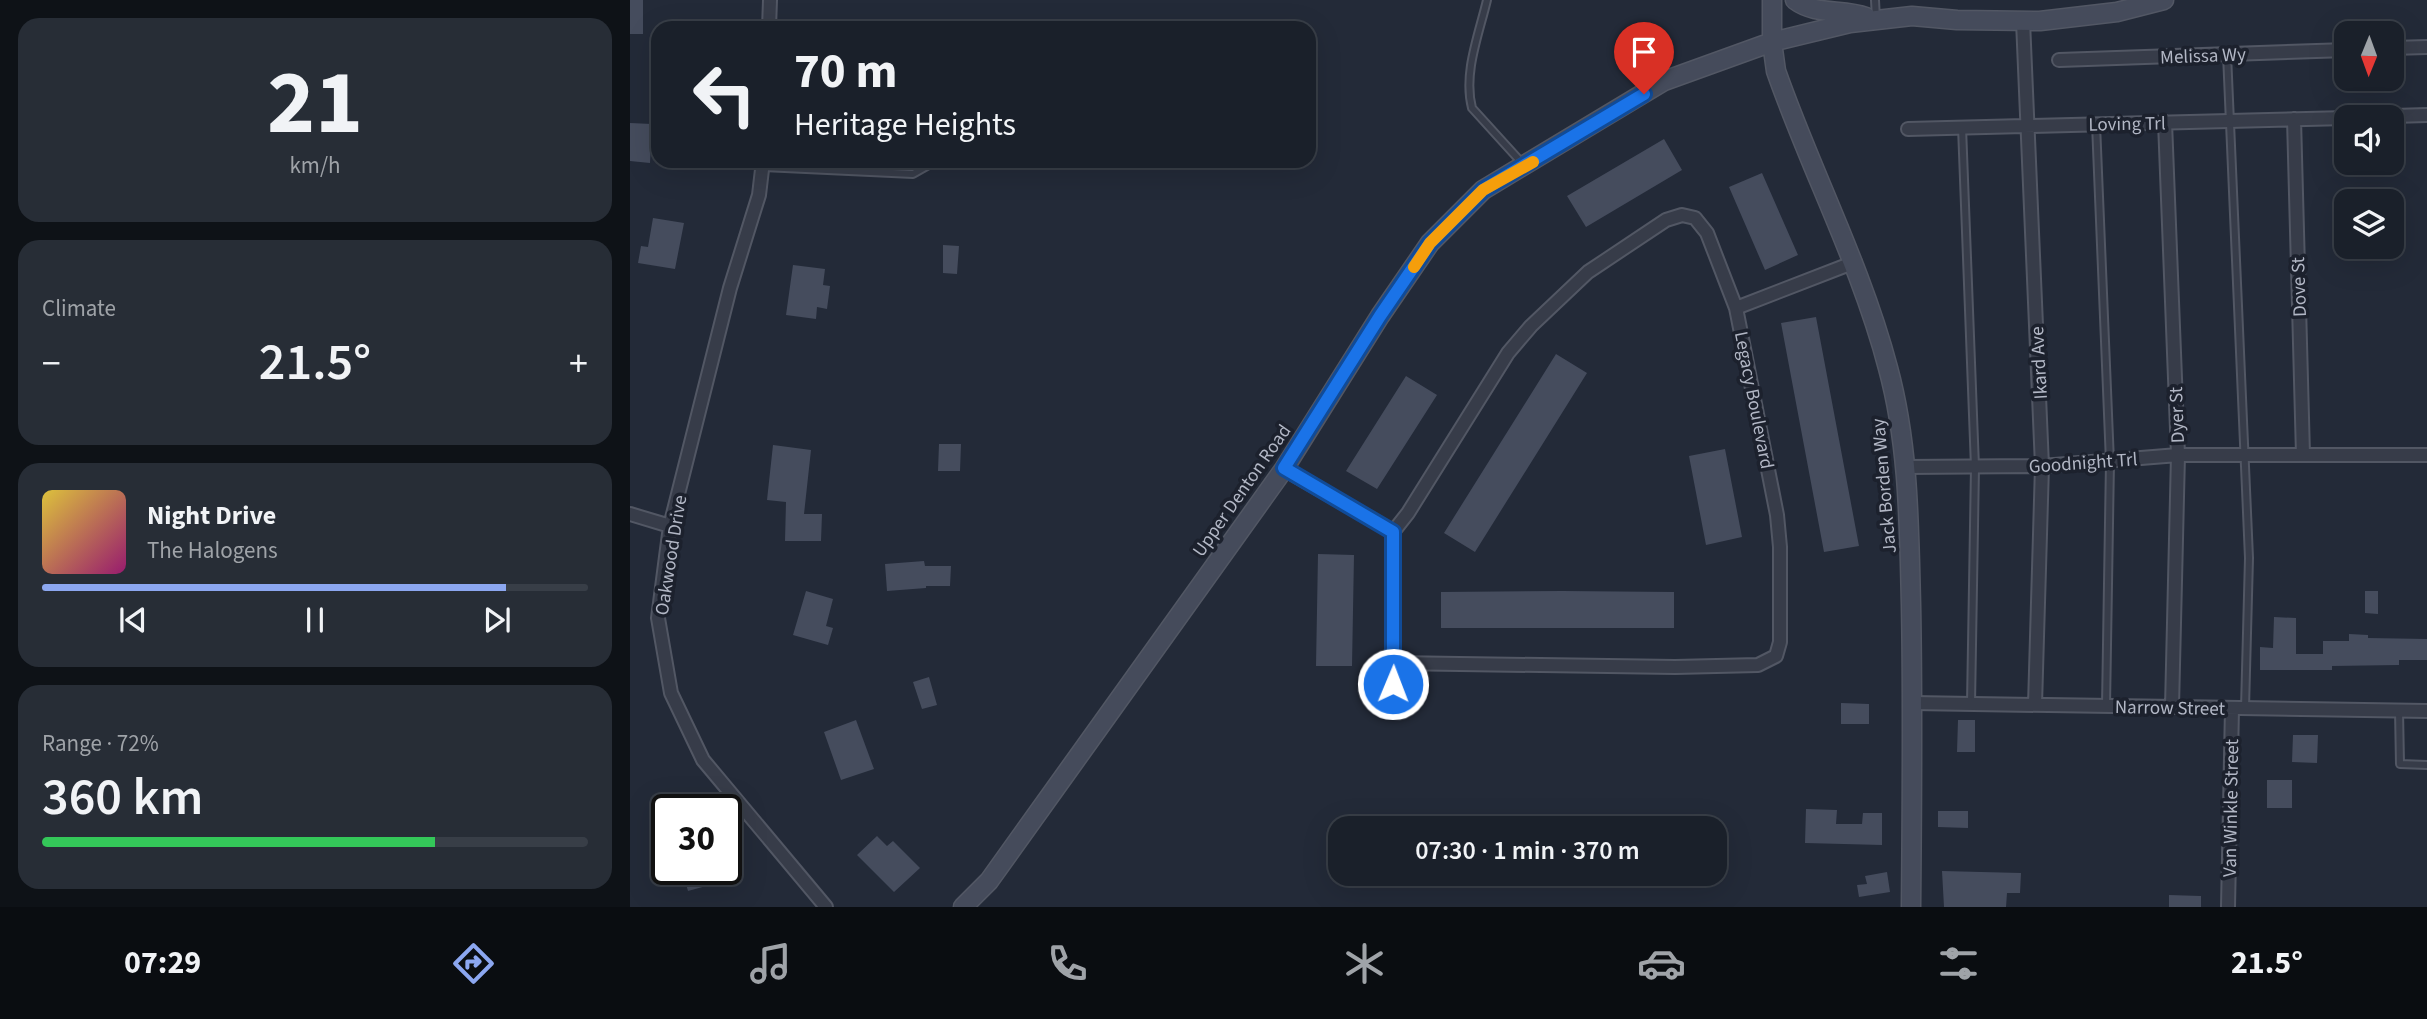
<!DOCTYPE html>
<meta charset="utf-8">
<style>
:root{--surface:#1a202a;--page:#272d36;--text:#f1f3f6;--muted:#9fa3a8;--line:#383e47;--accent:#8ca7f0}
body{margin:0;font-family:"Source Sans 3",sans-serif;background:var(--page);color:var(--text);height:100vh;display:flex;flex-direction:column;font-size:26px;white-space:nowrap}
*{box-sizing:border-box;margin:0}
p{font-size:23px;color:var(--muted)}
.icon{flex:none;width:38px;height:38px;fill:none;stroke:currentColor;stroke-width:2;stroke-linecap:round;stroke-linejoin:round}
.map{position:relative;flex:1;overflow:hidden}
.drawer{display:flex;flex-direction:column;gap:18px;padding:18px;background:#0e1217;width:630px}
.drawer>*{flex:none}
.guide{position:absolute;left:21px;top:21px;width:665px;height:147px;border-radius:21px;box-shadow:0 7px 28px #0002,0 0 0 2px var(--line);background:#1a202a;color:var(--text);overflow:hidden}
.needle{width:46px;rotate:181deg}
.controls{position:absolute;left:1704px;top:21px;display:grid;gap:14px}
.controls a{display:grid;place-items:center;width:70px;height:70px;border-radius:14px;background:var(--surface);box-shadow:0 7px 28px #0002,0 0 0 2px var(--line);font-size:35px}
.speed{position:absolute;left:21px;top:794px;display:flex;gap:14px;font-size:35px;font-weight:700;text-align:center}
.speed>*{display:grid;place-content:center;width:91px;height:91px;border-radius:50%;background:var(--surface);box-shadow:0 7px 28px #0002,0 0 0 2px var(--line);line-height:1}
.speed .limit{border:4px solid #111;border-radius:10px;background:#fff;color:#111}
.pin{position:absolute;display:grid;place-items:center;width:60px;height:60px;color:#fff;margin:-72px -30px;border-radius:50% 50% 50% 0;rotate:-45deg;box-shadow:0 0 7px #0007}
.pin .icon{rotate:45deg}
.me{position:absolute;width:77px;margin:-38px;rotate:1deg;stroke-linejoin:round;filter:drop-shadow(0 0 5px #0008)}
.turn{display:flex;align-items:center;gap:24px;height:147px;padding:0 28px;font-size:32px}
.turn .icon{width:91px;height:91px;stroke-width:2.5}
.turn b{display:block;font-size:49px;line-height:60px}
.big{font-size:52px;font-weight:600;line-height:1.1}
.drawer .widget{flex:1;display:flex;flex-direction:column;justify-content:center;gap:10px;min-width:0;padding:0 24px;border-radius:21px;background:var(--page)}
.drawer .dial{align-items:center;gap:0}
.dial b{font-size:91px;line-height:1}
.song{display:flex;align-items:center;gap:21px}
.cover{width:84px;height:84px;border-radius:10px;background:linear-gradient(135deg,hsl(50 70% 55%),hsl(320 70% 35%))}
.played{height:7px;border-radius:4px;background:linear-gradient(90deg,var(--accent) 85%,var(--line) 85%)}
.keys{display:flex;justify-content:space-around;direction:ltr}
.heat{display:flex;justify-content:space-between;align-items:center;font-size:38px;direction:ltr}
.charge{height:10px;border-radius:5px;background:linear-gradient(90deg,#34c759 72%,var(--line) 0)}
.trip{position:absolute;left:698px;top:816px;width:399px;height:70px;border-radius:21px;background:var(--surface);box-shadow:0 7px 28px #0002,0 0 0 2px var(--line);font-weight:600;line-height:70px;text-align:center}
.tab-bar{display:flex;height:112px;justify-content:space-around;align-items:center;background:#0a0d11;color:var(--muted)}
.tab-bar .icon{width:49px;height:49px}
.tab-bar .selected{color:var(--accent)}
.tab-bar b{font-size:32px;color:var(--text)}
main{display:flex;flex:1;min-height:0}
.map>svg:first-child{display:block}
</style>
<main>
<section class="drawer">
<div class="widget dial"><b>21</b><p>km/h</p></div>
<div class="widget"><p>Climate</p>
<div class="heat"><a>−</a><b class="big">21.5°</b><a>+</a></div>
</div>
<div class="widget">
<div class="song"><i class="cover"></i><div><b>Night Drive</b><p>The Halogens</p></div></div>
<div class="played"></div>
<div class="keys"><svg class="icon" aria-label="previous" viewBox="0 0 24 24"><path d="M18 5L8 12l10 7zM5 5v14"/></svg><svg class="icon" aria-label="pause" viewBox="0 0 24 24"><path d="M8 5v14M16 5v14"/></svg><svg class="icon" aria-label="next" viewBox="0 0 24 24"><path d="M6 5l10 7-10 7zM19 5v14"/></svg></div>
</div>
<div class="widget"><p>Range · 72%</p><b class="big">360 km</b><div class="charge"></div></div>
</section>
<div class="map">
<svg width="1797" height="907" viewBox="0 0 1797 907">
<rect width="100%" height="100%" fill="#232a38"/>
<path fill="#454c5d" d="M0,0H13V34H0Z
M0,123L22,124L20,163L0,161Z
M1034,139L1052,170L956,227L937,196Z
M1132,173L1168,255L1135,270L1099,187Z
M23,218L54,223L45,269L8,263L11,246L18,247Z
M313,245L329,246L327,274L313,273Z
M163,265L195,269L193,285L200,286L197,309L187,307L186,319L156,315Z
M1186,317L1229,546L1194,552L1151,323Z
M926,354L957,373L845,552L814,533Z
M776,376L807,395L747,489L716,471Z
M309,444H331L330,471H308Z
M143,445L181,450L174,514H192L191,541H155L156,502L137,500Z
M1095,449L1112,537L1076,545L1059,456Z
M688,554L724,555L722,666H686Z
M294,561L295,566H321L320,586H296V588L257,591L255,564Z
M176,591L203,599L196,626L203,628L198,645L163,635Z
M932,591L1044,592V628H811V592Z
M1735,591H1748V614L1735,613Z
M1644,617L1666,618V654H1693V641H1719V634L1738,635V638L1797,639V660H1769V665L1702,666V670H1630V647L1643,648Z
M299,677L307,705L292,709L283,682Z
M1211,703L1239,704V724H1211Z
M226,720L244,769L211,780L194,732Z
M1328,720H1345V752H1327Z
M1663,735H1688L1687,763L1662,762Z
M1637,780H1662V808H1637Z
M1176,809L1207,810L1206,824H1232L1233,813H1252V845L1175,843Z
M1308,811H1338V828L1308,827Z
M247,836L257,846L263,841L290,868L264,892L227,855Z
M52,870H83L87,883L58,891Z
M1312,871L1391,873L1390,893H1377L1376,907H1314Z
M1257,872L1260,892L1229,897L1227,885L1237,884L1235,876Z
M1539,895L1571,896V907H1539Z"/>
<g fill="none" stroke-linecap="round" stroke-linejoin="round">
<g stroke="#525764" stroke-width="10">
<path id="lane" d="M857,0C849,34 833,73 842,108L892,163
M1245,0L1246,19
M1597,54L1619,558L1615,708
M1466,124L1480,462L1476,706
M1332,127L1345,467L1341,704
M133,167L283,174L306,161
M1769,710L1770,764L1797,765"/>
</g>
<g stroke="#525764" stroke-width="16">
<path id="street" d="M1393,21L1412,466L1405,705
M139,28L140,0
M1762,48L1797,47
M1429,60L1717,50
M1730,117L1797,115
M1664,119L1673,455
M1535,122L1548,455L1542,707
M1278,129L1717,118
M133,161L129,195L100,288L40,526L28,618L41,693L73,760L196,907
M1106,308L1225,262
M1276,467L1412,466L1548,455H1797
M654,469L763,532V684
M0,514L40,526
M763,532L778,513L878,353L901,326L958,272L1036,220L1052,215L1065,218L1077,233L1106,308L1147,515L1150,547V642L1146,656L1128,665L1045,667L764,663
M1283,703L1797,711
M1598,907L1602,708"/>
</g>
<g stroke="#525764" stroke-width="21">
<path id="secondary" d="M1142,0V42L1146,71C1181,171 1231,265 1258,368C1279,445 1279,525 1281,605C1283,706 1282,806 1281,907
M1165,0C1186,16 1213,8 1236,17
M333,907L359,881L654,469L750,316L800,243L853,190L1034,81L1142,42L1220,23L1282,16L1327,20L1410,21L1487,12L1534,0"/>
</g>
<use href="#lane" stroke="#373c49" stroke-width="6"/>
<use href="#street" stroke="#373c49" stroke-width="12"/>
<use href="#secondary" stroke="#454b5b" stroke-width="18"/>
</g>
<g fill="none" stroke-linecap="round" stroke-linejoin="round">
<g stroke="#114b97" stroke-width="18">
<path id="route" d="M763,684V532L654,468L750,316L800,243L853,190L1014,94"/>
</g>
<use href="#route" stroke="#1a73e8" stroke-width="12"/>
<path stroke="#f59e0b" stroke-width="12" d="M784,267L800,243L853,190L903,162"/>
</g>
<g text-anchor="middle" stroke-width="7" stroke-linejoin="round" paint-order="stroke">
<g font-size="19" fill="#b2b7c5" stroke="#1c212d">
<text transform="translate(1573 55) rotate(-2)" y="7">Melissa Wy</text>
<text transform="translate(1497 123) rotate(-1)" y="7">Loving Trl</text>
<text transform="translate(1668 287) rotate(-92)" y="7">Dove St</text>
<text transform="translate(1408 363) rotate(-93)" y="7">Ikard Ave</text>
<text transform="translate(1125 400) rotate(79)" y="7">Legacy Boulevard</text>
<text transform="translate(1546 415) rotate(-92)" y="7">Dyer St</text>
<text transform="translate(1453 462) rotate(-4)" y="7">Goodnight Trl</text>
<text transform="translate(1253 486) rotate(-95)" y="7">Jack Borden Way</text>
<text transform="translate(611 490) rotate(-55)" y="7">Upper Denton Road</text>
<text transform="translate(40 555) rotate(-81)" y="7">Oakwood Drive</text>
<text transform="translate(1540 707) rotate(1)" y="7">Narrow Street</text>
<text transform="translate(1600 808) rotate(-89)" y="7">Van Winkle Street</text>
</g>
</g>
</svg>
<div class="controls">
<a><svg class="needle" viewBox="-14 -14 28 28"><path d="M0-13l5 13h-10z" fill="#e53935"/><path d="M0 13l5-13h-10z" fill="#9fa3a8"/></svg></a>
<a><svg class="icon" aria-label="sound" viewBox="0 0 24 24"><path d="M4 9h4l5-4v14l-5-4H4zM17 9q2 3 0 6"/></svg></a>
<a><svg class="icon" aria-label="layers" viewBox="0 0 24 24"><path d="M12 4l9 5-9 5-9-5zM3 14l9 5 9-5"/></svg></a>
</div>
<div class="speed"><div class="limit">30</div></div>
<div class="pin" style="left:1014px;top:94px;background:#d93025"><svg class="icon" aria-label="arrive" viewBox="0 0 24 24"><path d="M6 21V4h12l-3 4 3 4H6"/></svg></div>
<svg class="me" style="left:763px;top:684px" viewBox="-20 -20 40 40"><circle r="17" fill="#1a73e8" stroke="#fff" stroke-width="3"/><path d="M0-11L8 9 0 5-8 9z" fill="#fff"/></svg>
<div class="trip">07:30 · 1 min · 370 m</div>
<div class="guide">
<div class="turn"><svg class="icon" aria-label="left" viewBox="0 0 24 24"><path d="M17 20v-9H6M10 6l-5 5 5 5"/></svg><div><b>70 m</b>Heritage Heights</div></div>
</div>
</div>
</main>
<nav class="tab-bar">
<b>07:29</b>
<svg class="icon selected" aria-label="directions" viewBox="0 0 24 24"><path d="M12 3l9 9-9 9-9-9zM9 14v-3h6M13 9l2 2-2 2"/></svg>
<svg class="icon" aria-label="music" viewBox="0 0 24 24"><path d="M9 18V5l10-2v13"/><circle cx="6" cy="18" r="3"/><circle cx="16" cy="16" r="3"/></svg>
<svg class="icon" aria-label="phone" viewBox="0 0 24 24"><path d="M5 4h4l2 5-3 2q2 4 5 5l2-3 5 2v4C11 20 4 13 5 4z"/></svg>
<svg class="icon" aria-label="climate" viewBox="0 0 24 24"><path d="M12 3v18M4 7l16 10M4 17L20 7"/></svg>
<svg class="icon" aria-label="car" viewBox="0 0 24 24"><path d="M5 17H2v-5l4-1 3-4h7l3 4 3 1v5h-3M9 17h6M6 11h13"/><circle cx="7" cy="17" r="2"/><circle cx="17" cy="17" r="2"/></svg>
<svg class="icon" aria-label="filters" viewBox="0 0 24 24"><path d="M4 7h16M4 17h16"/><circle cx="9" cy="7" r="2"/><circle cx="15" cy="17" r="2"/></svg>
<b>21.5°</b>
</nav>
